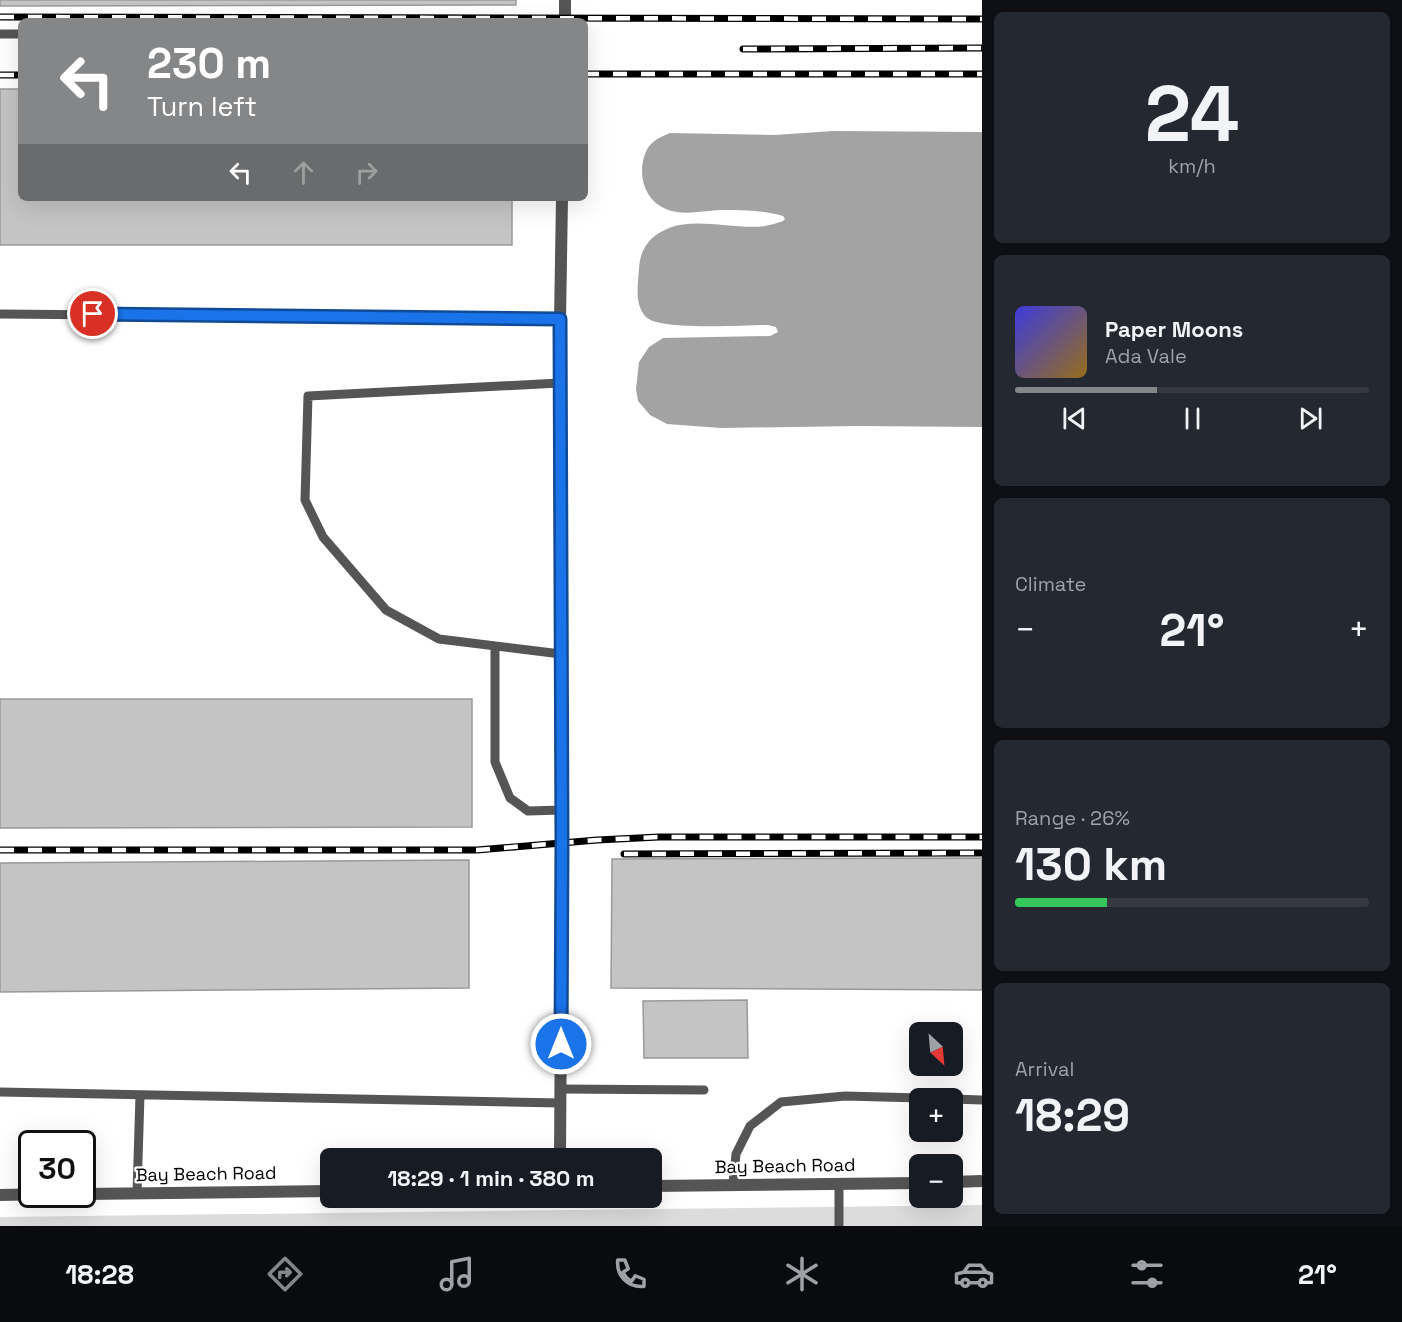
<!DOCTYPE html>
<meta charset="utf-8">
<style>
:root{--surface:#171b24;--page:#242831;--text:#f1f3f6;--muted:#9ea1a6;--line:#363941;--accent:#858687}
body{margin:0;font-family:"Space Grotesk",sans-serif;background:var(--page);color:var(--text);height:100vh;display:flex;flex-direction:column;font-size:22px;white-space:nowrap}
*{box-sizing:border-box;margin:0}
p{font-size:20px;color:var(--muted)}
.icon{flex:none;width:33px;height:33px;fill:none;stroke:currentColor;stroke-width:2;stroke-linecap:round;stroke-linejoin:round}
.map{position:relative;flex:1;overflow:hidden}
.sheet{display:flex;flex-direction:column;gap:12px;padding:12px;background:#0d0f14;width:420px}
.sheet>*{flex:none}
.hud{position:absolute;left:18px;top:18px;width:570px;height:183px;border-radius:9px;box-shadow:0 6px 24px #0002;background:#858687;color:#fff;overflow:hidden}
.needle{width:39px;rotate:154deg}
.buttons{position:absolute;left:909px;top:1022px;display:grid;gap:12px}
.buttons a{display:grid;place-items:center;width:54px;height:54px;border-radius:9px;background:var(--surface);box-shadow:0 6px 24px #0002;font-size:30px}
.speed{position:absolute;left:18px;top:1130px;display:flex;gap:12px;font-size:30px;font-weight:700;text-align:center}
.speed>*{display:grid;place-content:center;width:78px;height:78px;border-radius:50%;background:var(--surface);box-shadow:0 6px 24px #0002;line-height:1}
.speed .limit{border:3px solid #111;border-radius:9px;background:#fff;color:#111}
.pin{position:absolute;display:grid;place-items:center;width:51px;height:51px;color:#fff;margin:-26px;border:3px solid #fff;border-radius:50%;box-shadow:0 2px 6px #0007}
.me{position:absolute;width:66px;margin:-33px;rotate:0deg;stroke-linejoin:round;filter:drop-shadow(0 0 4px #0008)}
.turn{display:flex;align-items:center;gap:21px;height:126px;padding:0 30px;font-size:27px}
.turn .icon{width:78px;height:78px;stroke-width:2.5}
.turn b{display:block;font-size:42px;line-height:51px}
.lanes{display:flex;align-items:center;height:57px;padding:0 30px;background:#0003;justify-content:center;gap:30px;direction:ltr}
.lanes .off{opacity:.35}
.big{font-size:45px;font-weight:800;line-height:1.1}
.sheet .tile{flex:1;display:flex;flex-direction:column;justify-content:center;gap:9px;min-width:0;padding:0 21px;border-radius:9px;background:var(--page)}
.sheet .dial{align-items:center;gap:0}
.dial b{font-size:78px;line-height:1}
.song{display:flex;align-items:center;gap:18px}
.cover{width:72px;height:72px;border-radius:9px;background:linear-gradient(135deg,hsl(240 70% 55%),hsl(40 70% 35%))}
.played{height:6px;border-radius:3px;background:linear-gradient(90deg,var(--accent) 40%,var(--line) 40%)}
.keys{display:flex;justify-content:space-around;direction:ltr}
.heat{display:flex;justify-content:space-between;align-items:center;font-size:33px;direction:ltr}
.charge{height:9px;border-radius:4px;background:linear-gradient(90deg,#34c759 26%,var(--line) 0)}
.trip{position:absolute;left:320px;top:1148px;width:342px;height:60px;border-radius:9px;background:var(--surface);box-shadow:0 6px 24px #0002;font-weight:800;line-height:60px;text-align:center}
.menu{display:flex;height:96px;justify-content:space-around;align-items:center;background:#090b0e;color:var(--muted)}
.menu .icon{width:42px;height:42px}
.menu .active{color:var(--accent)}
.menu b{font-size:27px;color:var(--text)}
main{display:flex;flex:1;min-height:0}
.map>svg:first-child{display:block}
</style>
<main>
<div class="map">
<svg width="982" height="1226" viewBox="0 0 982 1226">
<rect width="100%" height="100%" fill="#fff"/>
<path fill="#dcdcdc" d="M982,1205V1226H0V1217Z"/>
<path fill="#a3a3a3" d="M833,131L982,132V427L858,426L721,428L667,424L650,415L638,401L636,389L639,362L649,347L663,338L770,336L778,332L776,327L768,325C746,325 660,331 646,317C634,305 638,284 639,269C640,248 650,236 669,228C697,217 736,230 765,226C771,225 777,223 783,221L785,219L783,216C763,210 740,210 719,210C705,211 690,214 677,212C649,208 637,182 644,157C648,143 657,138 670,133L775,135Z"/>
<path fill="#c4c4c4" stroke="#999" stroke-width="1.5" d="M0,0H516V5L0,6Z
M0,89H21V198H512V245H0Z
M0,699H472V827L0,828Z
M982,858V990L611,988L612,859Z
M469,860V988L0,992V863Z
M747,1000L748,1058H644L643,1001Z"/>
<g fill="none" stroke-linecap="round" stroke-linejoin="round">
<path stroke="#555" stroke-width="9" d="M0,34H21
M0,314L559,319
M559,383L308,396L305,500L323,537L386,610L439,639L561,654
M495,646V762L510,798L528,811L562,810
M560,1089L704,1090
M0,1092L560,1103
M952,1099L982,1100
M733,1184L736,1154L750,1126L781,1102L845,1096L920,1098
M839,1184V1226
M137,1193L140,1095"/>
<path stroke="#555" stroke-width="12" d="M565,21V0
M560,1158L562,843L559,383L562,198
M952,1182L982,1181
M651,1186L920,1183
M82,1194L330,1191
M0,1195L50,1194"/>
<g stroke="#000" stroke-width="7">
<path id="rail" d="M0,17L982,19
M743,49L982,48
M585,74H982
M0,75H21
M0,850H477L597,840L659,837H982
M624,854L982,853"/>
</g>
<use href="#rail" stroke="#fff" stroke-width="4.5" stroke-dasharray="14" stroke-linecap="butt"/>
</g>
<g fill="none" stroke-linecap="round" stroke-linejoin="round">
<g stroke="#114b97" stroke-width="15">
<path id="route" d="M93,314L560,319L562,843L561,1044"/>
</g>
<use href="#route" stroke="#1a73e8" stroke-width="10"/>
</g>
<g text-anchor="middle" stroke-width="4.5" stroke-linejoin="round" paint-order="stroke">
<g font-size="18" fill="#000" stroke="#fff">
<text transform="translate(785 1166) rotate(-1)" y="6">Bay Beach Road</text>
<text transform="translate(206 1174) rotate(-1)" y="6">Bay Beach Road</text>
</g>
</g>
</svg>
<div class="buttons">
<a><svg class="needle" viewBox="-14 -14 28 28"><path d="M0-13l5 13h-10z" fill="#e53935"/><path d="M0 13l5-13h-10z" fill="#9ea1a6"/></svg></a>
<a>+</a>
<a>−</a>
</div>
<div class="speed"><div class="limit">30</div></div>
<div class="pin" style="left:93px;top:314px;background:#d93025"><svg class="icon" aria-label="arrive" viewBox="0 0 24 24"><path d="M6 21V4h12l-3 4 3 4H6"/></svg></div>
<svg class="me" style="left:561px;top:1044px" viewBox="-20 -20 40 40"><circle r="17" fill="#1a73e8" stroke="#fff" stroke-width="3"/><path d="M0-11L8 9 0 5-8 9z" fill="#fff"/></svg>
<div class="trip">18:29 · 1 min · 380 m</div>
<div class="hud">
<div class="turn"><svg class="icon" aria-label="left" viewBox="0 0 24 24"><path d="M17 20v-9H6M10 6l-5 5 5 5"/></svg><div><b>230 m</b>Turn left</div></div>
<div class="lanes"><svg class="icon" aria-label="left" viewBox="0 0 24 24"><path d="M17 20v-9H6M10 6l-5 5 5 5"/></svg><svg class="icon off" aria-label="ahead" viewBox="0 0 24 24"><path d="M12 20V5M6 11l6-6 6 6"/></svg><svg class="icon off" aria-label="right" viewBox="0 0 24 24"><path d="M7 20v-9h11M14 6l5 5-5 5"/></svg></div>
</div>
</div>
<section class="sheet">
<div class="tile dial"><b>24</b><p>km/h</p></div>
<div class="tile">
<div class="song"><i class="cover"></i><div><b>Paper Moons</b><p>Ada Vale</p></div></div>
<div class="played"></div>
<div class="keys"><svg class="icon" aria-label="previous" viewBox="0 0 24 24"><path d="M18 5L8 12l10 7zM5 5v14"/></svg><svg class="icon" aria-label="pause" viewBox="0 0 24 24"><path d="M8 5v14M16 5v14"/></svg><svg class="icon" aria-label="next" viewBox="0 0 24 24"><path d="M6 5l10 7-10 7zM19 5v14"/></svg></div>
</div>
<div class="tile"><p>Climate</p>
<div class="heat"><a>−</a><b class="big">21°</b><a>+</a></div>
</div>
<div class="tile"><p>Range · 26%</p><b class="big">130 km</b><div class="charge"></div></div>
<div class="tile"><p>Arrival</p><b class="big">18:29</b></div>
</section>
</main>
<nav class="menu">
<b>18:28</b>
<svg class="icon active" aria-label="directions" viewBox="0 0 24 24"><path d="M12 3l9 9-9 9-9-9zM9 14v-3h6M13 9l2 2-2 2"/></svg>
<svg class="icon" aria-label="music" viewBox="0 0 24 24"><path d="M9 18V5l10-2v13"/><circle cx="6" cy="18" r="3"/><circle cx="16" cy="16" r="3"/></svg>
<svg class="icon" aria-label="phone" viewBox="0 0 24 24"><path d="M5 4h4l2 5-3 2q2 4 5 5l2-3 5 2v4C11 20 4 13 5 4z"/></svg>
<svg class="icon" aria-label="climate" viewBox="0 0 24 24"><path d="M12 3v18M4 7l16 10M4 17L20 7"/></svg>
<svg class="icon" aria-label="car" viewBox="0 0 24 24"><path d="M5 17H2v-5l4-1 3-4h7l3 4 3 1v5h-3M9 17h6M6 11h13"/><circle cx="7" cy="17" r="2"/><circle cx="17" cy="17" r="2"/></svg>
<svg class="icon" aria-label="filters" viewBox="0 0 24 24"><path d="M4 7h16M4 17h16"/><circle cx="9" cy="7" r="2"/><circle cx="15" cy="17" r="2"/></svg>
<b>21°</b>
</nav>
